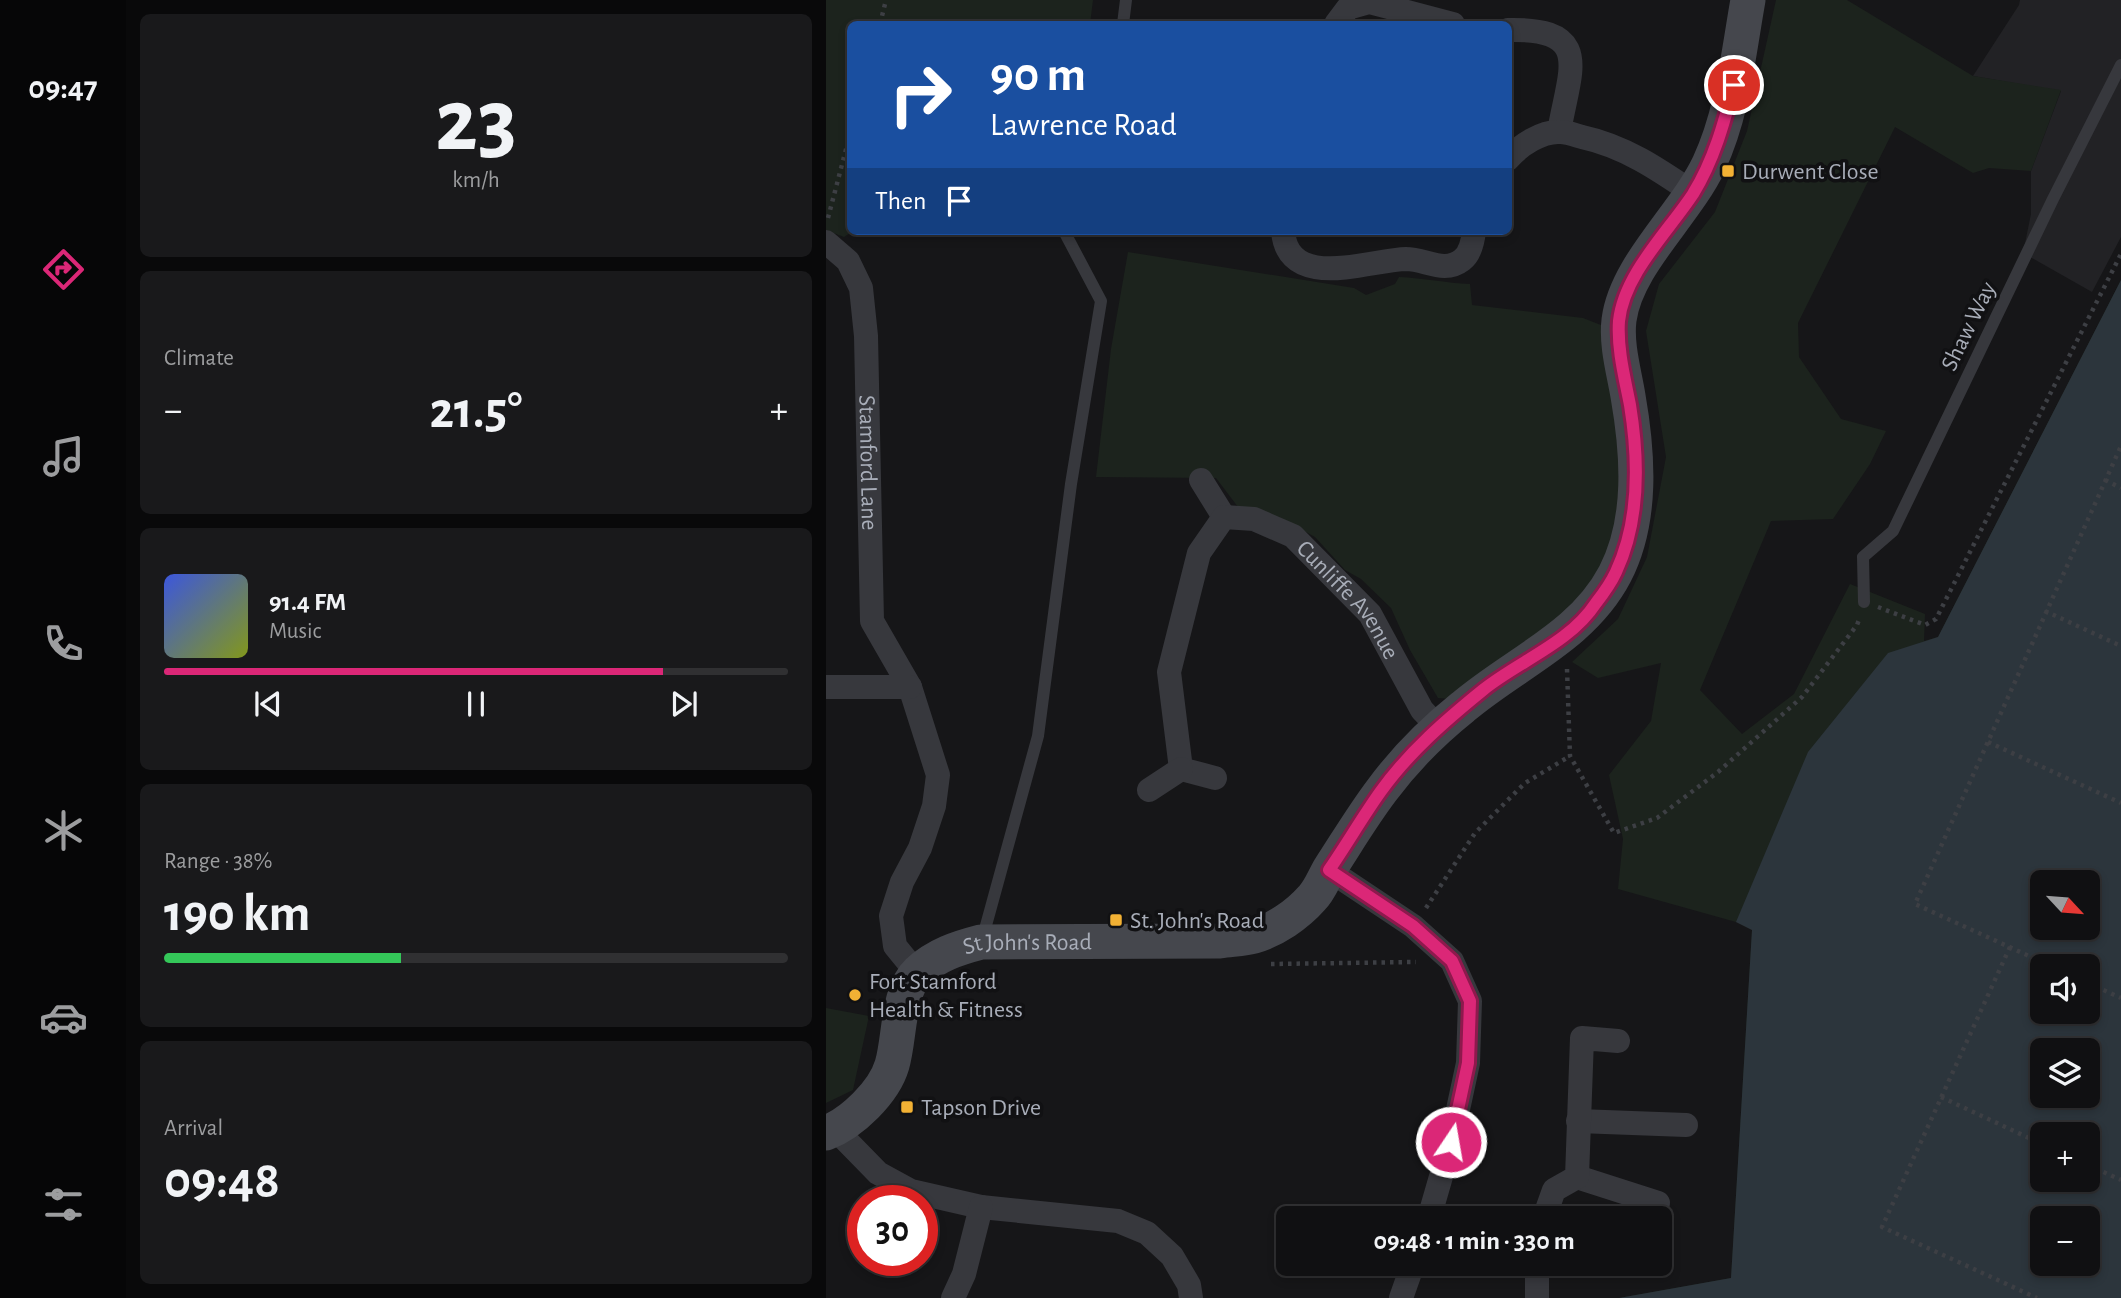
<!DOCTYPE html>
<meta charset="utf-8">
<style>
:root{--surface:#101012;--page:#19191b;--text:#f1f3f6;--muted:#9c9d9f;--line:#303032;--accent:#db2777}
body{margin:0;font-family:"Alegreya Sans",sans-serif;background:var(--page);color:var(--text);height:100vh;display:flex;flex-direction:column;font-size:26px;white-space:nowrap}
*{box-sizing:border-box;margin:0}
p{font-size:23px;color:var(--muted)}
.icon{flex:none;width:38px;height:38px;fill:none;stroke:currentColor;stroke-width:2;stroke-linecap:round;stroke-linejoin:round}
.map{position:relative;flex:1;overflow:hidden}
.sheet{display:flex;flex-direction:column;gap:14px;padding:14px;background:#09090a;width:700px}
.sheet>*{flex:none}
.top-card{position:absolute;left:21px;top:21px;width:665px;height:214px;border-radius:10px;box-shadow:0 4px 10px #0003,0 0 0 2px var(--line);background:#1a4fa0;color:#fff;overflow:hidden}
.needle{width:46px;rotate:116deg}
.fabs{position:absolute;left:1204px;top:870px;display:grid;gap:14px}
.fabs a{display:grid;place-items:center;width:70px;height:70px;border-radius:10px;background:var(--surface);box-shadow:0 4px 10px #0003,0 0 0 2px var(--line);font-size:35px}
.speed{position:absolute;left:21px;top:1185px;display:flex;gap:14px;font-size:35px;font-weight:700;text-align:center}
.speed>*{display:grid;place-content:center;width:91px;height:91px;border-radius:50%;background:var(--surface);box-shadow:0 4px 10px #0003,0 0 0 2px var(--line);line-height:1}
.speed .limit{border:10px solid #d22;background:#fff;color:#111}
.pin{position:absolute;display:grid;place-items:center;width:60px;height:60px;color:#fff;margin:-30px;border:4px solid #fff;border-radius:50%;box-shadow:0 2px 7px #0007}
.me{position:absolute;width:77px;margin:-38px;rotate:12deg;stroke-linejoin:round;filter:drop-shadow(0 0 5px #0008)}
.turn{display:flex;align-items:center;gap:24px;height:147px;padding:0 28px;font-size:32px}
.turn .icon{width:91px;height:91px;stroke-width:2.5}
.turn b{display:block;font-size:49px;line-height:60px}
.then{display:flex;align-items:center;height:66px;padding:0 28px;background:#0003;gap:14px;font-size:26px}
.big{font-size:52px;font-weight:700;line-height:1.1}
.sheet .widget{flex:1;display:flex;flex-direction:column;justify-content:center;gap:10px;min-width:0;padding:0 24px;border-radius:10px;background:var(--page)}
.sheet .dial{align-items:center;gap:0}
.dial b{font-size:91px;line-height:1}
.song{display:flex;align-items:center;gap:21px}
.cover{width:84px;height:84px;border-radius:10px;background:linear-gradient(135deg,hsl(230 70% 55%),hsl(70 70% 35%))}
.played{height:7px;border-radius:4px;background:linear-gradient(90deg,var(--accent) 80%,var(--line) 80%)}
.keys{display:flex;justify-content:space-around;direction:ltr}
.heat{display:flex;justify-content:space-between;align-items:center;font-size:38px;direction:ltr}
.charge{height:10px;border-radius:5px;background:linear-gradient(90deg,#34c759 38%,var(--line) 0)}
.trip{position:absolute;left:450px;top:1206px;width:396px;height:70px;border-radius:10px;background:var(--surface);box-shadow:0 4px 10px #0003,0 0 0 2px var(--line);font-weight:700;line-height:70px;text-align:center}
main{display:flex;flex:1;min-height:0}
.dock{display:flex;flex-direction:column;width:126px;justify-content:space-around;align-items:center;background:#060607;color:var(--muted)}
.dock .icon{width:49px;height:49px}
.dock .selected{color:var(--accent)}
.dock b{font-size:32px;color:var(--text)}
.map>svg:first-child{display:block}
</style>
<main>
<nav class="dock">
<b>09:47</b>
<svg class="icon selected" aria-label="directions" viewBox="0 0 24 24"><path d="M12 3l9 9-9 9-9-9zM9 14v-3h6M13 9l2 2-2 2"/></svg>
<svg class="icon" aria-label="music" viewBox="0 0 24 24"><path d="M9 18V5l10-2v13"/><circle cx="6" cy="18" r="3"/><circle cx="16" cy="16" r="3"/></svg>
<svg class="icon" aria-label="phone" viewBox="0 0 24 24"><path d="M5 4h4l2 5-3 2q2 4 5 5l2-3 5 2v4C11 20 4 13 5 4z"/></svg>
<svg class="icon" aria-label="climate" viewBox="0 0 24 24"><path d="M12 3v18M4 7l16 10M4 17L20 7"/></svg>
<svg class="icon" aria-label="car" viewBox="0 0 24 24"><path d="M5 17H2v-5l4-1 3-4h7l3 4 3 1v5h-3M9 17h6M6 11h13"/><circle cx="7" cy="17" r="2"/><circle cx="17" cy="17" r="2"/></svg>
<svg class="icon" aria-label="filters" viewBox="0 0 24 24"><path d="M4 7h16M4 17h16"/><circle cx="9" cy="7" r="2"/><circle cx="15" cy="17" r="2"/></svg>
</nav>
<section class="sheet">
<div class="widget dial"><b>23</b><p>km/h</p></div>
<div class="widget"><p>Climate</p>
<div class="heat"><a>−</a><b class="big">21.5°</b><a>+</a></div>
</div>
<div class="widget">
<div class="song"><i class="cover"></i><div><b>91.4 FM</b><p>Music</p></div></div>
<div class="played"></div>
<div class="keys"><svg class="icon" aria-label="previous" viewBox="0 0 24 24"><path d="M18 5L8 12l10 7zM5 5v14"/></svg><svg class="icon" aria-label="pause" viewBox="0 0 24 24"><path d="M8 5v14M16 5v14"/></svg><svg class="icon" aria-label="next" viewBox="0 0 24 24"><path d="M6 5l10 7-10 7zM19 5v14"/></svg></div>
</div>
<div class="widget"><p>Range · 38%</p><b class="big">190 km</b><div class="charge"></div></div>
<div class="widget"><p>Arrival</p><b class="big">09:48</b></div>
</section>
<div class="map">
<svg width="1295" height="1298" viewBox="0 0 1295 1298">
<rect width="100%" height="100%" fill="#161618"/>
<path fill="#222225" d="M1194,0H1295V237L1266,292L1197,253L1205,214V171L1235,91L1147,76L1193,5Z"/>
<path fill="#1c231d" d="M0,0H267L264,24H24V231H27L18,237L0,230Z
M950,0H1021L1147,76L1235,90L1205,171L1163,168L1147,173L1069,127L972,323L973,357L1015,419L1060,431L1044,464L1007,519L945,521L874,690L916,734L968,694L1024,584L1099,614L1098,641L1112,637L1295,280L1014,1268L793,1298L905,1278L926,930L910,922L792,889L797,839L783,775L825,721L835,663L772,678L746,662L792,619L821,557L840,457L820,331L833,284L889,212L921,131Z
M302,252L528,288L540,295L569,284L573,277C597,278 620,283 644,284L646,305L757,318L780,327L791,412L794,510L786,543L754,606L625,699L612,698L584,650L565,608L535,579L519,570L489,537L453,517L412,507L390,478L270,477L285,349Z
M0,1008L43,1016L27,1090L0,1103Z"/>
<path fill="#2c353c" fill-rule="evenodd" d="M1295,280V1298H793L905,1278L926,930L910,922L982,752L1062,653L1112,637ZM1216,882H1262V928H1216ZM1216,966H1262V1012H1216ZM1216,1050H1262V1096H1216ZM1216,1134H1262V1180H1216ZM1262,1218V1264H1216V1218Z"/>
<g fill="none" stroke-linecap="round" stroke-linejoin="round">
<path stroke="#3d3f44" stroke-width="4.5" stroke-dasharray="3.5 5" stroke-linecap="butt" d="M54,24L60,0
M2,218L24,134
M1279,480L1295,488
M1052,607L1099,625L1110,619L1295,254
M1219,611L1295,646
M741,669L744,756L788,833L831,818L892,772L976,697L1031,625L1034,617
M1162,742L1295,803
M600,908L649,833L699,783L744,756
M1184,947L1056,1227L1211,1298
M445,964L590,962
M1225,966L1089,904L1295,446
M1262,983L1295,998
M1115,1097L1216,1144
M1262,1165L1295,1180"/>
<path stroke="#37383d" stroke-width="12" d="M297,24L300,0
M1038,602L1037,557L1067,531L1227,199L1295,65
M156,940L212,736L245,484L275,301L239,233L240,231"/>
<g stroke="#37383d" stroke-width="24">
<path d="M510,24L522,8L543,2L627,24"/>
<path d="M682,30C769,28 743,71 733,132"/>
<path d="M682,159C694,145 716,131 734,132C741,132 749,135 756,137C798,146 832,169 867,193"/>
<path d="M457,231C462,292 543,260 580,259C600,259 618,274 636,260C644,254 647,240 648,231"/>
<path id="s1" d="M0,242L22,261L35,288L40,336L46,621L84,687L112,775L108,806L94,848L76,882L65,916L69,946L91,973"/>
<path d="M375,480L398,517"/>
<path d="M0,687H84"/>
<path id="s2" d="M389,778L355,769L343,672L373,553L398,517L428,519L467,536L544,614L596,710L612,727"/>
<path d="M323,790L355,769"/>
<path d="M503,870L587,926L626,961L644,1001L642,1063L625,1142L603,1218"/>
<path d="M752,1121L860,1125"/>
<path d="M10,1130L52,1173L85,1191L155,1207L292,1221L321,1233L346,1256L363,1285L365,1298"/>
<path d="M751,1177L832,1203"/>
<path d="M718,1218L728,1190L751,1177L756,1038L792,1041"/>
<path d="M127,1298L138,1274L155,1207"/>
<path d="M575,1298L587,1264"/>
<path d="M711,1298V1264"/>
</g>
<path stroke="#45474d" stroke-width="35" id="s3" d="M0,1133C26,1123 58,1092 66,1065C74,1039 71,992 92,972C110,955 132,948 155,942L393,941C404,939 417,939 428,936C449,930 471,915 486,898C494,890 498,878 504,868C521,842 537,815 556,790C579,759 607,731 637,707C690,662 756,637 789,574C817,520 812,453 802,396C798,372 790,345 793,320C800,265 859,215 883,164C907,112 912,56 922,0"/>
</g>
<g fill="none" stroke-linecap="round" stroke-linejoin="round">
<g stroke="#8e194d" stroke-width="18">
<path id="route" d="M625,1142L642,1063L644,1001L626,961L587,926L503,870C521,844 537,816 555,791C583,752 620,720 657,690C693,661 744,643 770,603C777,594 785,583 790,572C814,521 813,460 804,405C799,379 791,349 793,321C798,274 842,232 867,194C888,160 898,123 908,85"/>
</g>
<use href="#route" stroke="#db2777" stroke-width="12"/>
</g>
<g fill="#f2b134" stroke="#111113" stroke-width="2.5">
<rect x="895" y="164" width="14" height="14" rx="3.5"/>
<rect x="283" y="913" width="14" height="14" rx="3.5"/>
<circle cx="29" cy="995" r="7"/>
<rect x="74" y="1100" width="14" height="14" rx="3.5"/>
</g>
<g text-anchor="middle" stroke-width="7" stroke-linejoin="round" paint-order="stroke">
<g font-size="24" fill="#a8adb8" stroke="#111113" text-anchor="start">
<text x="916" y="179">Durwent Close</text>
<text x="304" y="928">St. John's Road</text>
<text x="43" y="989">Fort Stamford<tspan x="43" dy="28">Health &amp; Fitness</tspan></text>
<text x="95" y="1115">Tapson Drive</text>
</g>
<g font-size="24" fill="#a8adb8" stroke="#111113">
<text transform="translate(1142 326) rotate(-64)" y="8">Shaw Way</text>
<text dy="8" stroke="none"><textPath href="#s1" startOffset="234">Stamford Lane</textPath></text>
<text dy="8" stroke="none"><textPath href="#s2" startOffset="457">Cunliffe Avenue</textPath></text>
<text dy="8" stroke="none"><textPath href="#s3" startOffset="312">St John's Road</textPath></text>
</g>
</g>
</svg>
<div class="fabs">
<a><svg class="needle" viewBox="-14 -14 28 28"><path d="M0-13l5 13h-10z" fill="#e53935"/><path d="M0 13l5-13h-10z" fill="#9c9d9f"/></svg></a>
<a><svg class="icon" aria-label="sound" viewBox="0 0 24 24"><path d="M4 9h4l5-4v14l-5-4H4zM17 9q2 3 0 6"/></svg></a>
<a><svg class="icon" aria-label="layers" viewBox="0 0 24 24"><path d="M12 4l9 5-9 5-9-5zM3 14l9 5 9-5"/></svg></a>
<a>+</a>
<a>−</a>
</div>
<div class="speed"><div class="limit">30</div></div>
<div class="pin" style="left:908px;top:85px;background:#d93025"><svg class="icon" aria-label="arrive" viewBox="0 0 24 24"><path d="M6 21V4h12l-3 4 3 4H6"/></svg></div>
<svg class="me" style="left:625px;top:1142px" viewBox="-20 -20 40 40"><circle r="17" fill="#db2777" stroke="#fff" stroke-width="3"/><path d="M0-11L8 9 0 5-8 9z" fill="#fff"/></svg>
<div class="trip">09:48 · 1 min · 330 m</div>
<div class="top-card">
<div class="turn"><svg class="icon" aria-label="right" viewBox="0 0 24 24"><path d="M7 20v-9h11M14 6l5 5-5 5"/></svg><div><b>90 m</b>Lawrence Road</div></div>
<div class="then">Then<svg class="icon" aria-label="arrive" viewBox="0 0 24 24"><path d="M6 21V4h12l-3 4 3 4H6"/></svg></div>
</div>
</div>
</main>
